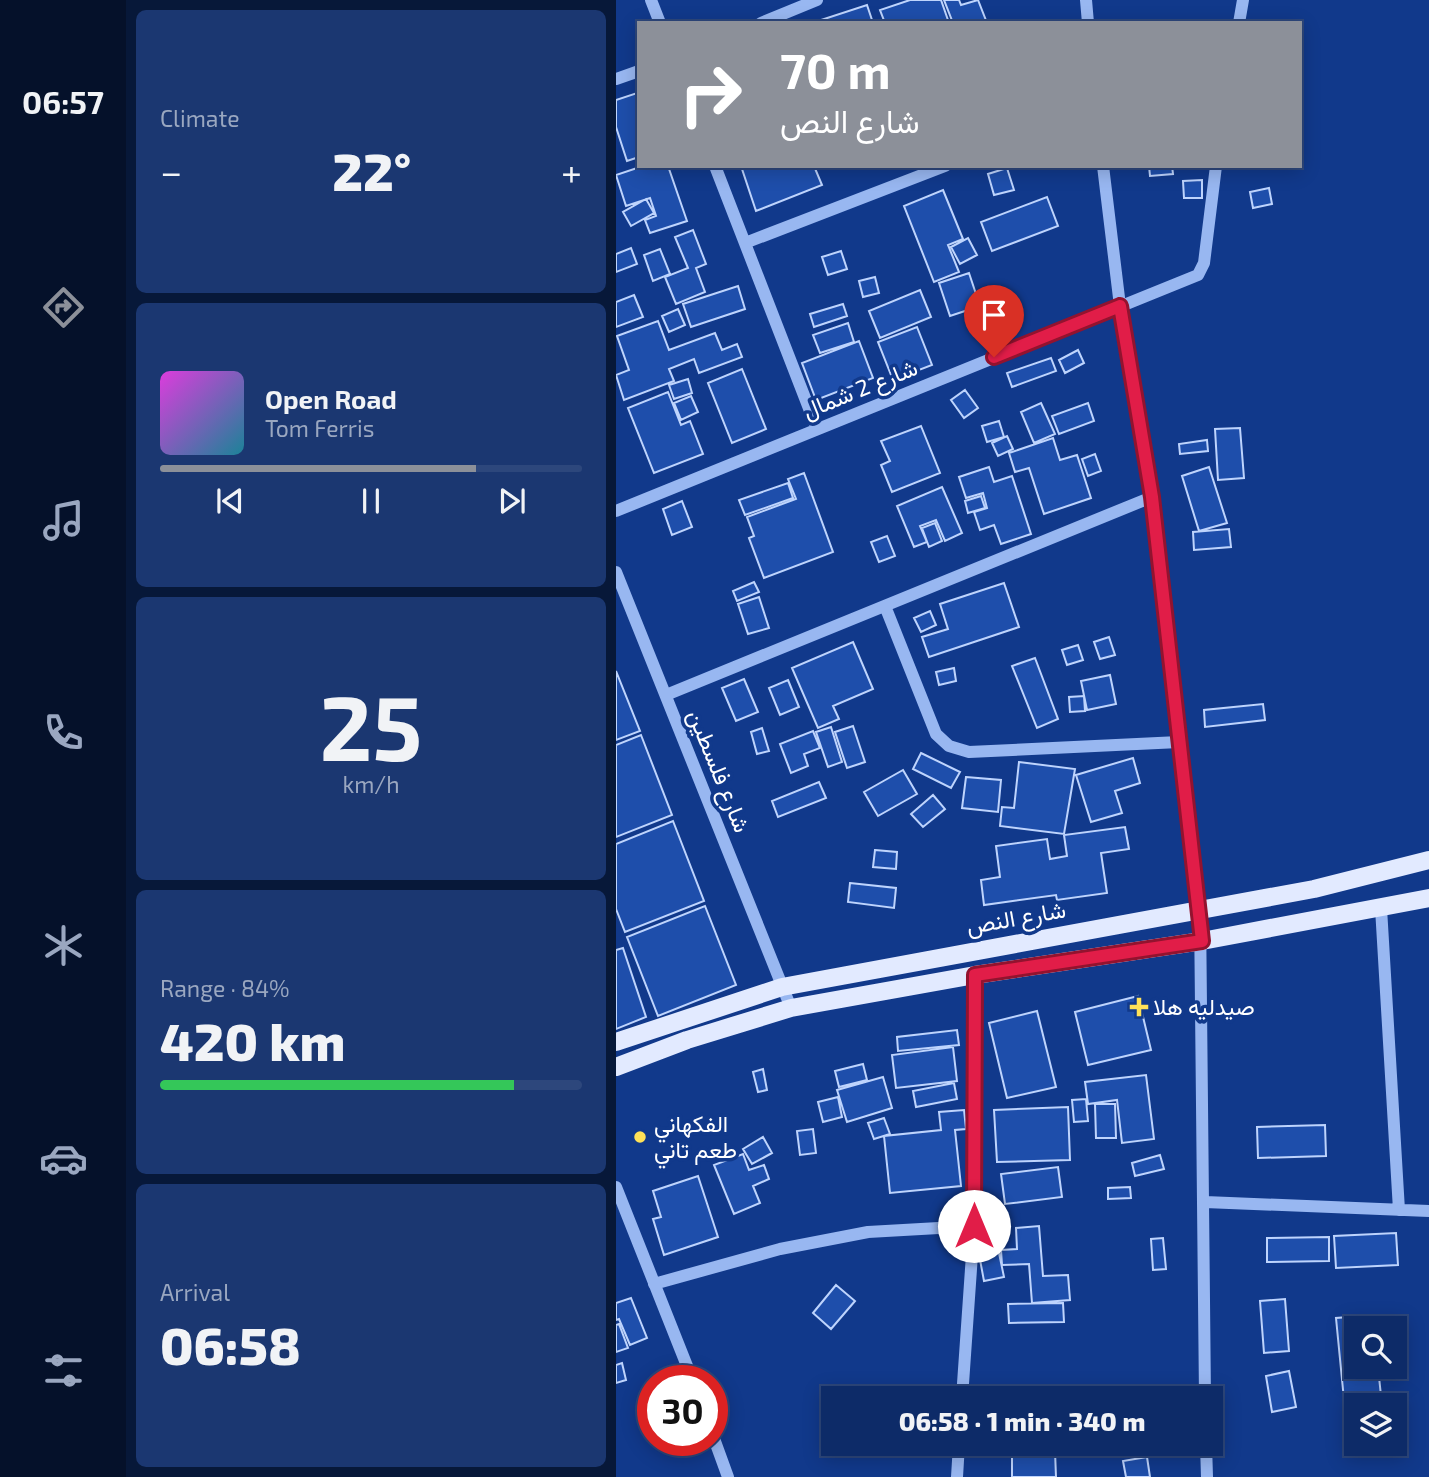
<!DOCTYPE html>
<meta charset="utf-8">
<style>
:root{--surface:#0d2b68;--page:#1b3771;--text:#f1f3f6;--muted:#9aa7c0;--line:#2d477c;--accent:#8c9099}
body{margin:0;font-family:"Exo 2",Vazirmatn,sans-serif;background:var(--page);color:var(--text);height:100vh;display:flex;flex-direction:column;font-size:26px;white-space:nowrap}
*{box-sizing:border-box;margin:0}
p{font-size:23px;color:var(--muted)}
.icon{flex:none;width:38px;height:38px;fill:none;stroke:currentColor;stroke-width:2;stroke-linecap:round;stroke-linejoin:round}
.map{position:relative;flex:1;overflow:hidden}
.sheet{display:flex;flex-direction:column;gap:10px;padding:10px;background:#071839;width:490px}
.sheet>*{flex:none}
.banner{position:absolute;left:21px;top:21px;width:665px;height:147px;border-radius:0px;box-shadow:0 4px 18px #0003,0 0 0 2px var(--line);background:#8c9099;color:#fff;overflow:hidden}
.tools{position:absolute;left:728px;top:1316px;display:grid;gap:14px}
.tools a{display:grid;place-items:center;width:63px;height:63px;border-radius:0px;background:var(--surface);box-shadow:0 4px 18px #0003,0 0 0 2px var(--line);font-size:35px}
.speed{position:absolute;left:21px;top:1365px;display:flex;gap:14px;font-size:35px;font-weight:700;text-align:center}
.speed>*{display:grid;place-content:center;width:91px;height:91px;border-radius:50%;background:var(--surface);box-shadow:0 4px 18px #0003,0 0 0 2px var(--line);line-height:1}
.speed .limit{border:10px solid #d22;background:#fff;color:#111}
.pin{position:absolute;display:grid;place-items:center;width:60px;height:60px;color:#fff;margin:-72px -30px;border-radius:50% 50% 50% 0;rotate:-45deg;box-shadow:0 0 7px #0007}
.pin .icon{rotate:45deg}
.me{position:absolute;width:77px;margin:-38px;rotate:0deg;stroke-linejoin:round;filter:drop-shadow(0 0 5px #0008)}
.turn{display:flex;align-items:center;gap:24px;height:147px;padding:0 28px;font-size:32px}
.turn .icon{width:91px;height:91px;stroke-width:2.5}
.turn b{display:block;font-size:49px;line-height:60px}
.big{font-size:52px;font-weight:800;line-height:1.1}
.sheet .tile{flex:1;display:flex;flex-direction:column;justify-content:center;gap:10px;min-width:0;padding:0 24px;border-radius:10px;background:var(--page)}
.sheet .dial{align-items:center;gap:0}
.dial b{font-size:91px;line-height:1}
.song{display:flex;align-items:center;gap:21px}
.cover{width:84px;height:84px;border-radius:10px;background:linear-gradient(135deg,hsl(300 70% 55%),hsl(190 70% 35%))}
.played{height:7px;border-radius:4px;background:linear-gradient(90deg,var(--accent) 75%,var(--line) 75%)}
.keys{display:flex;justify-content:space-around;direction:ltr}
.heat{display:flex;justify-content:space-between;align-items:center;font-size:38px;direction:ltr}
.charge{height:10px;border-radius:5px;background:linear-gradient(90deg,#34c759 84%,var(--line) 0)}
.trip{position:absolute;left:205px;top:1386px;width:402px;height:70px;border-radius:0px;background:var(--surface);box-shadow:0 4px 18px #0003,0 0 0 2px var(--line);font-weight:800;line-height:70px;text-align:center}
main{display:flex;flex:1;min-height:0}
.tabs{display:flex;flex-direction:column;width:126px;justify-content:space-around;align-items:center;background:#05112a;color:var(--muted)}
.tabs .icon{width:49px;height:49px}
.tabs .active{color:var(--accent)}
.tabs b{font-size:32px;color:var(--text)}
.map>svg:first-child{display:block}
</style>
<main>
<nav class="tabs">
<b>06:57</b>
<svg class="icon active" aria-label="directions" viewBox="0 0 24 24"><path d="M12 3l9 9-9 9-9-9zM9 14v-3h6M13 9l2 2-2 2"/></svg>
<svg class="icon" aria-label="music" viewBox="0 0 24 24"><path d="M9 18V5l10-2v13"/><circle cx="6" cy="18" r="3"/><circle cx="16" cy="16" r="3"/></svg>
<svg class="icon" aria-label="phone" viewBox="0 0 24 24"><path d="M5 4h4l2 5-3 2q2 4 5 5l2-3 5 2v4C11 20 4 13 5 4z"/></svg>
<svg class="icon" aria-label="climate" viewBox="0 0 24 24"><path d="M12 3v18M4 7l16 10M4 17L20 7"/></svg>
<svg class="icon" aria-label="car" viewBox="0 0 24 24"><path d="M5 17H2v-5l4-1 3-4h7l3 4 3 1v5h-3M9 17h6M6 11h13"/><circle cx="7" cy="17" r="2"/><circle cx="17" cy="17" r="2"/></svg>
<svg class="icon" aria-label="filters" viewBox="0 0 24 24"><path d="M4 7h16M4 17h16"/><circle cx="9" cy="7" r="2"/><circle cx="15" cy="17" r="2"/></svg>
</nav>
<section class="sheet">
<div class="tile"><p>Climate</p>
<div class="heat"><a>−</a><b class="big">22°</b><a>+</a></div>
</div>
<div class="tile">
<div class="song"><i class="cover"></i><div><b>Open Road</b><p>Tom Ferris</p></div></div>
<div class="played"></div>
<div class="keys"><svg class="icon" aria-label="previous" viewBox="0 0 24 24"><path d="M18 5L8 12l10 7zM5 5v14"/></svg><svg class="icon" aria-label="pause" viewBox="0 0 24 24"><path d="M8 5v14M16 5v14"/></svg><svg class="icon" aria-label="next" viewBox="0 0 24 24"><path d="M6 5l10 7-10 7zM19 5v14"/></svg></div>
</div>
<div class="tile dial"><b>25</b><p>km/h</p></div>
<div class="tile"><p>Range · 84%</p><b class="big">420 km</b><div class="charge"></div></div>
<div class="tile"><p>Arrival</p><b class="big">06:58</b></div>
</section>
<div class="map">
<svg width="813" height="1477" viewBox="0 0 813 1477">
<rect width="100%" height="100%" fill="#11398b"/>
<path fill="#1e4eab" stroke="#bed4fd" stroke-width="2" d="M294,0H325L333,23H269L264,10Z
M328,0H343L345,5L362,0L371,23H337Z
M251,5L257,23H202V21Z
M21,93L23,157L11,161L0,127V100Z
M27,166H52L71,221L34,233L29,220L40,216L34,198L10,206L0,175Z
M125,166H198L206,185L140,211Z
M533,166H556L557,174L534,176Z
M391,168L398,190L378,195L372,174Z
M586,180V198H568L567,181Z
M653,188L656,204L637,208L634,192Z
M327,190L347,239L332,245L343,272L318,282L288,206Z
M431,197L442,226L376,251L365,222Z
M30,199L38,213L15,226L7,212Z
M77,230L90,264L80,268L89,292L60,304L49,277L72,268L59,237Z
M352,238L361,255L344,264L335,247Z
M15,248L21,264L0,272V254Z
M44,249L54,274L37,281L28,255Z
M225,251L231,269L212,275L206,257Z
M353,273L364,306L334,316L323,283Z
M259,277L263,293L247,297L243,281Z
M122,286L129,309L75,327L67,304Z
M304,290L315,317L264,338L253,311Z
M18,295L27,317L0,327V302Z
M227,304L231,316L198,327L194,314Z
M62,309L69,325L53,332L46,316Z
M42,321L53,350L99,333L106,350L121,344L126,357L83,373L78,359L53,369L58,381L8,400L0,375L13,370L1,336Z
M232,323L238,342L204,353L197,335Z
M301,327L316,365L277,380L262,342Z
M243,341L257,378L200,400L186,363Z
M462,350L468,363L449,373L443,360Z
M435,358L440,371L396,387L391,373Z
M126,369L150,429L116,443L92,383Z
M72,379L76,393L58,399L53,385Z
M349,390L362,408L348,418L335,400Z
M52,392L65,425L74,421L87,454L38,473L12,408Z
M75,396L82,412L65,420L58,403Z
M425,403L439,434L418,443L405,412Z
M472,403L478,421L443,434L436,416Z
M383,421L388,437L371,442L366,426Z
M305,426L324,473L276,492L265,465L274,461L265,441Z
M624,428L628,478L602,480L599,429Z
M391,436L397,449L382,456L376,443Z
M437,438L444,460L461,455L475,498L428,514L413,468L399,472L393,453Z
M591,440L592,451L564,454L563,444Z
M479,454L485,471L472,476L466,459Z
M373,467L378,482L396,476L415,534L385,544L378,525L364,530L358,512L371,508L367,493L350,498L343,477Z
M593,467L611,523L583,531L566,476Z
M188,473L217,552L148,578L133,538L138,536L131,517L180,499L172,479Z
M172,483L177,498L129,515L123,500Z
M326,487L346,533L329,541L320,520L304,526L311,542L298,547L281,506Z
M365,496L369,508L352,513L349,501Z
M66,501L76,527L56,535L47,509Z
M319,523L326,541L313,547L306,528Z
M613,529L615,547L578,550L577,532Z
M271,536L279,556L263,562L255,542Z
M138,582L143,592L121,601L117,591Z
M388,583L403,627L313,657L306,637L332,629L324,604Z
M143,597L153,628L132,634L122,604Z
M314,611L320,625L305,632L298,618Z
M493,637L499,655L484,659L478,642Z
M237,642L257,689L217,706L223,719L202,728L176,668Z
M462,645L467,660L451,665L446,650Z
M419,658L442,719L421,728L396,666Z
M338,668L340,681L323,685L320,672Z
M0,671L24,731L0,740Z
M494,675L500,704L471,710L465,681Z
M128,679L142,712L120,721L106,688Z
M172,680L183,707L164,715L153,688Z
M468,696L469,711L454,712L453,697Z
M647,704L649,720L589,727L588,710Z
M237,726L249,762L231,768L219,732Z
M215,727L226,762L212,767L200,732Z
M146,728L153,751L141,754L135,732Z
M197,731L204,748L188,754L192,766L175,773L164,744Z
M25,735L56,815L0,837V745Z
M305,753L344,772L335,788L297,769Z
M517,758L524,783L499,791L506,813L475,822L460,775Z
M403,762L459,769L448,834L384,826L386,807L398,808Z
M287,770L301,794L262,816L248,792Z
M350,777L385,780L382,812L346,808Z
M203,782L210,798L162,817L156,801Z
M317,795L329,809L307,827L295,814Z
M57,821L88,901L9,932L0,909V844Z
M509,827L513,849L485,853L491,893L441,900L440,895L368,905L365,880L384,877L380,846L431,839L434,859L451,856L448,835Z
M259,850L281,852L280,869L257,867Z
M234,883L280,888L278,908L232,902Z
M89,906L120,985L42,1016L11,937Z
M7,948L30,1017L0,1029V950Z
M522,996L535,1050L472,1065L459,1012Z
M421,1011L440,1087L391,1098L373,1023Z
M341,1030L343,1045L282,1051L281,1037Z
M337,1047L341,1081L280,1088L276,1055Z
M247,1064L251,1080L223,1087L219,1071Z
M147,1069L151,1090L142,1092L137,1072Z
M530,1075L538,1139L506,1143L501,1100L472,1104L469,1082Z
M267,1077L276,1108L231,1122L221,1090Z
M338,1083L341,1099L300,1107L297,1091Z
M222,1097L226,1117L207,1122L202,1102Z
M470,1099L472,1121L458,1122L456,1100Z
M479,1104H499L500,1138H480Z
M452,1107L454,1160L381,1162L378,1110Z
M348,1110L350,1129L339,1130L345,1186L274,1193L268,1136L325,1130L323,1112Z
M268,1118L274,1134L258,1139L252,1123Z
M709,1125L710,1156L642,1158L641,1127Z
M197,1129L200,1153L184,1155L181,1131Z
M147,1137L156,1153L136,1164L127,1149Z
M127,1154L133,1170L148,1165L153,1179L137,1186L144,1203L118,1214L98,1165Z
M544,1155L548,1169L519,1176L516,1163Z
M442,1167L446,1197L389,1204L385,1174Z
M82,1176L102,1237L48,1255L37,1219L45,1217L37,1191Z
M514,1187L515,1198L492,1199V1188Z
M381,1200L383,1216L368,1218L366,1202Z
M423,1226L427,1276L452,1275L454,1300L416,1303L413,1264L386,1265L385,1250L401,1249L400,1228Z
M378,1229L388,1277L368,1281L359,1233Z
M780,1233L782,1265L720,1268L718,1236Z
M713,1237V1261L651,1262V1238Z
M547,1238L550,1269L537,1270L535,1239Z
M220,1285L239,1301L215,1329L197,1313Z
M15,1298L31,1338L14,1345L3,1319L0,1320V1303Z
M669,1299L673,1351L648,1353L644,1301Z
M447,1303L448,1322L393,1323L392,1304Z
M760,1315L762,1328H740V1367H766L767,1376L763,1377L766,1405H740V1444H779V1429H782L784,1446L733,1451L720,1318Z
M3,1324L12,1348L0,1352V1325Z
M6,1363L10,1380L0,1383V1365Z
M673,1371L680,1407L656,1412L650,1376Z
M475,1444H510L511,1448L476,1452Z
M396,1451H439L440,1477H396Z
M531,1457L534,1477H510L507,1461Z"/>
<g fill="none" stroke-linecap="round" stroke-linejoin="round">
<path stroke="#98b7f1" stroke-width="12" d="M35,0L44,23
M470,0L472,23
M145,23L201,0
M623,23L627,0
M0,79L23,71
M99,166L201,429
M487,166L504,306L536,497L584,909L589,1398
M129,243L329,166
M0,511L582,275L588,263L600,166
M0,572L175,1008
M269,606L320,734L333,746L353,752L563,742
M50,695L536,497
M765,908L783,1210
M0,1187L77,1381
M589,1202L813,1211
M38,1284L164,1249L252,1232L358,1226
M346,1398L358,1226L359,975
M96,1433L112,1477
M590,1444L591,1477
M341,1477L343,1444"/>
<path stroke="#e2eaff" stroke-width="18" d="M0,1042L166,987L698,889L813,860
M0,1067L71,1040L175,1008L359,975L586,941L813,898"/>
</g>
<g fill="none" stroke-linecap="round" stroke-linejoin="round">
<g stroke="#92132f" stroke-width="18">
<path id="route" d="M358,1226L359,975L586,941L536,497L504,306L378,357"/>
</g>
<use href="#route" stroke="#e11d48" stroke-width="12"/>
</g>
<g fill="#ffe158" stroke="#11398b" stroke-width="2.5">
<path d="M519.5 996.5h7v7h7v7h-7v7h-7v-7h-7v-7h7z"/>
<circle cx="24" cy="1137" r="7"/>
</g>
<g text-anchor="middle" stroke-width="7" stroke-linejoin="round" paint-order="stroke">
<g font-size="23" fill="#fff" stroke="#11398b">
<text transform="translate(244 389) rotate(-22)" y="8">شارع 2 شمال</text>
<text transform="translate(103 771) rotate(68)" y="8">شارع فلسطين</text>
<text transform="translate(400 918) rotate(-10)" y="8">شارع النص</text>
</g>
<g font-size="23" fill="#fff" stroke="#11398b" text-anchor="start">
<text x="537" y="1015">صيدليه هلا</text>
<text x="38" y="1132">الفكهاني<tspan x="38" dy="26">طعم تاني</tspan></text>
</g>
</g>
</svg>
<div class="tools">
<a><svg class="icon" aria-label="search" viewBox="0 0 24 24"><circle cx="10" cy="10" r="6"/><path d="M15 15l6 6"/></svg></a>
<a><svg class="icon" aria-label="layers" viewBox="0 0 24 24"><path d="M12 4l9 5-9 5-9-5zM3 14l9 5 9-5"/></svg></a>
</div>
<div class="speed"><div class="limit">30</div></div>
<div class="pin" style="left:378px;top:357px;background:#d93025"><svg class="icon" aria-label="arrive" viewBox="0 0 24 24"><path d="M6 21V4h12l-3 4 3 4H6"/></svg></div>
<svg class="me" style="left:358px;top:1226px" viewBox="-20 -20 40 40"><circle r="19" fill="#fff"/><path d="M0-13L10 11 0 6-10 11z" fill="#e11d48"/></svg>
<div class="trip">06:58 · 1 min · 340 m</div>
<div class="banner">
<div class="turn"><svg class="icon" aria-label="right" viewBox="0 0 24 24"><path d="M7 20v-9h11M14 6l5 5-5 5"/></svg><div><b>70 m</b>شارع النص</div></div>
</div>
</div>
</main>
